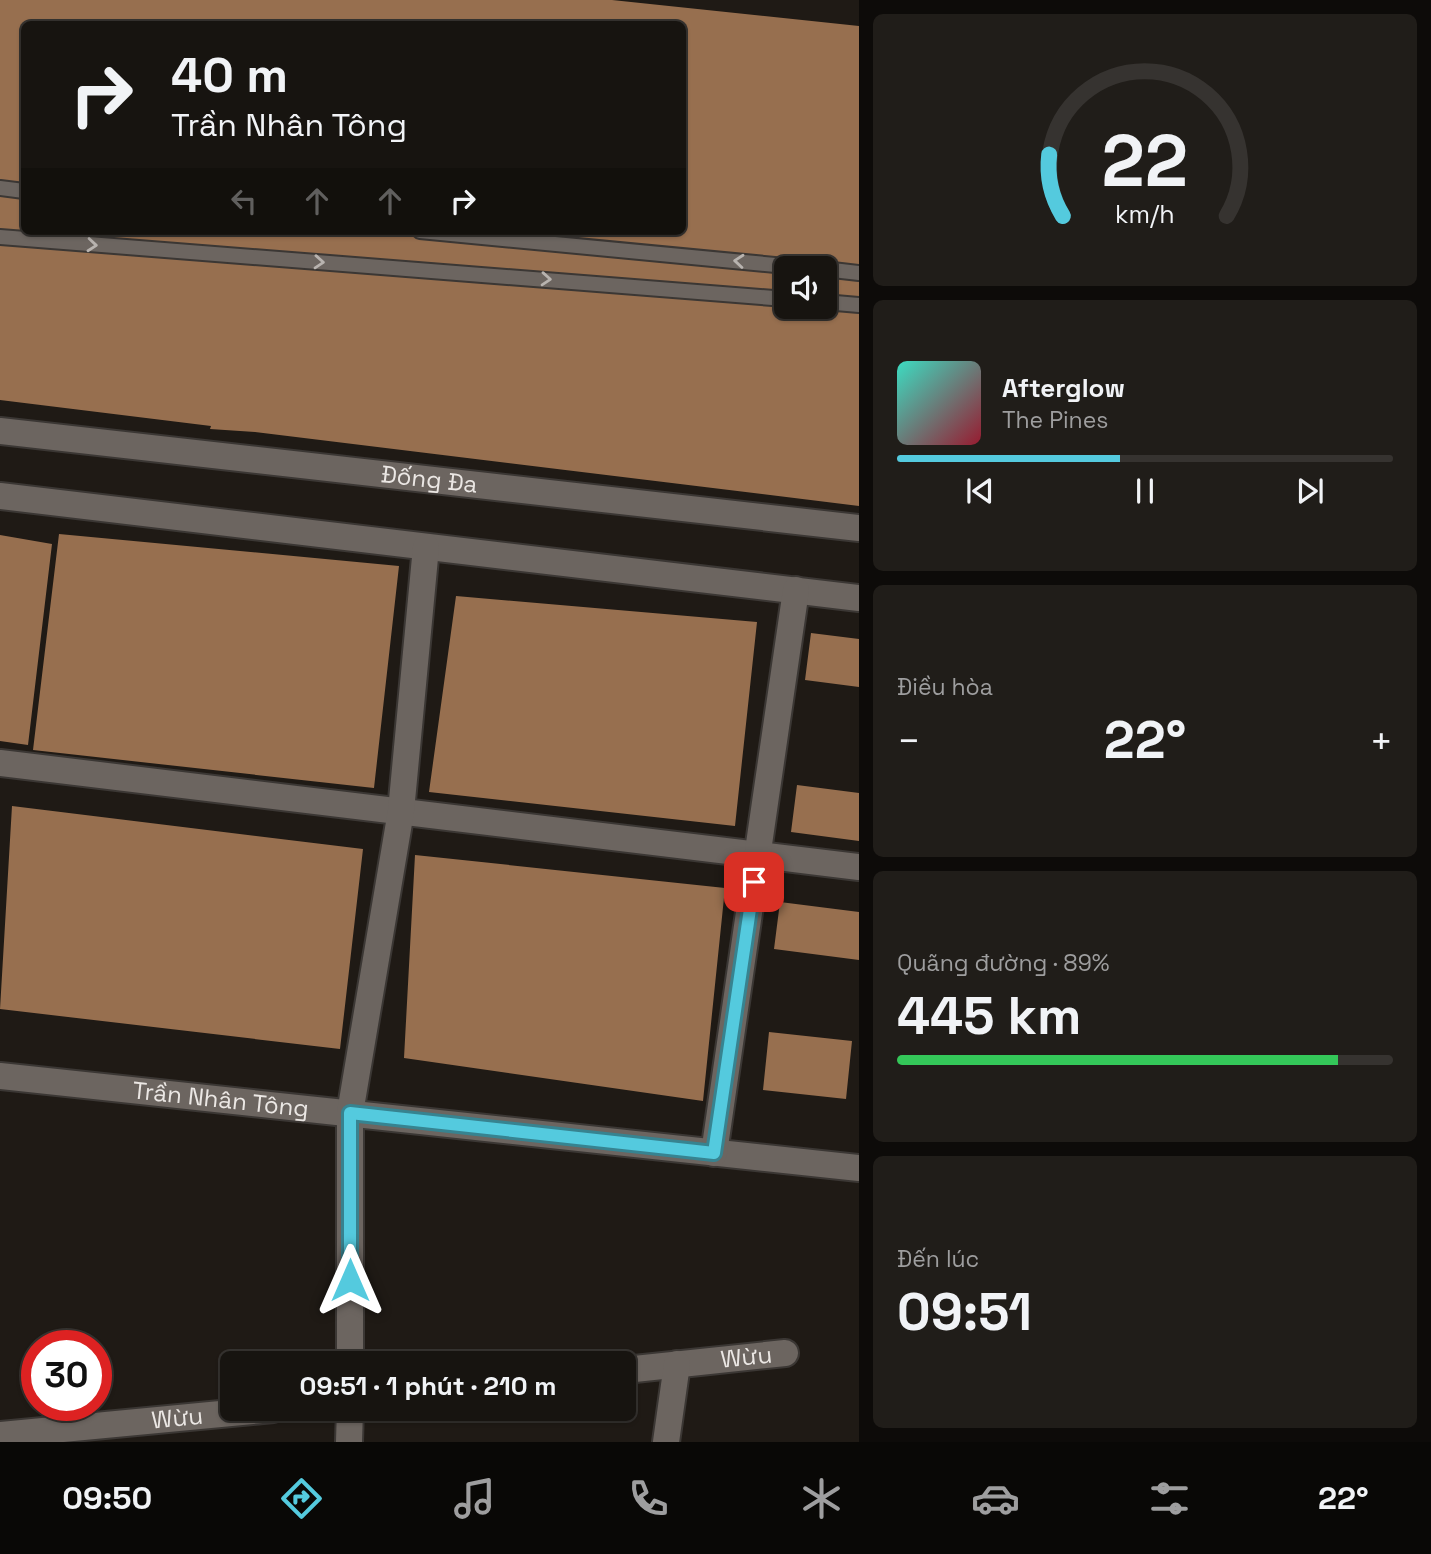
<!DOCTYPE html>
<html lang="vi">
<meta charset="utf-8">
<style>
:root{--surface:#171410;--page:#201d19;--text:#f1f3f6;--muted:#9e9e9f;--line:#363330;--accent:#54cade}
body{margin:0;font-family:"Space Grotesk",sans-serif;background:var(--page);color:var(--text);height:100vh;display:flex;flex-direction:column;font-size:26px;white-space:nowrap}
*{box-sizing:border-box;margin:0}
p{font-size:23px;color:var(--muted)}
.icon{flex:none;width:38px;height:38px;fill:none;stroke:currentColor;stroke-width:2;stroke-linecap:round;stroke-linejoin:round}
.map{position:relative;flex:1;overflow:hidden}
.side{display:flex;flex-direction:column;gap:14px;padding:14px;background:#0d0b09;width:572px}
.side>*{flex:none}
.banner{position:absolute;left:21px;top:21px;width:665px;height:214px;border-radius:10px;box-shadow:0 2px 5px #0004,0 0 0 2px var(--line);background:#171410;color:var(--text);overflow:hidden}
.buttons{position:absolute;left:774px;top:256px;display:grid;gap:14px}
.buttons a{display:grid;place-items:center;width:63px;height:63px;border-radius:10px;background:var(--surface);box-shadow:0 2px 5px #0004,0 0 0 2px var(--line);font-size:35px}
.speed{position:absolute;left:21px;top:1330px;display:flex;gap:14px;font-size:35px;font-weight:700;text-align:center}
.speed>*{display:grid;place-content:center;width:91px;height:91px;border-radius:50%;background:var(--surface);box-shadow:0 2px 5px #0004,0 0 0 2px var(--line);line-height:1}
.speed .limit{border:10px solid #d22;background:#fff;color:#111}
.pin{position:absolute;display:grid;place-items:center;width:60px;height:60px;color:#fff;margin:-30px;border-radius:14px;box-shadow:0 4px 10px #0006}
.me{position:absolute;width:77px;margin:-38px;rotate:0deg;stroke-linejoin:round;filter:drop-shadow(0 0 5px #0008)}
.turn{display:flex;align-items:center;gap:24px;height:147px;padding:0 35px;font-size:32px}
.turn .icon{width:91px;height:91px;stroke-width:2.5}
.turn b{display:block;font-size:49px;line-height:60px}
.lanes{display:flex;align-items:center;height:66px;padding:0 35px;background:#0003;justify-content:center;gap:35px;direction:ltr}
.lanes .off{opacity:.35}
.big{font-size:52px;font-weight:700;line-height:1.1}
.side .widget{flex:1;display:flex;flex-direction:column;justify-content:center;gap:10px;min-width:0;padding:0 24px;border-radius:10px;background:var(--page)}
.side .dial{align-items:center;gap:0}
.dial svg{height:182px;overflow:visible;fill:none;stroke:var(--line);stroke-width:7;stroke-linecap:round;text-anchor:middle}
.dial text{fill:var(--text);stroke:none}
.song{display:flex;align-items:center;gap:21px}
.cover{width:84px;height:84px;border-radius:10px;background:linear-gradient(135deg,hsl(170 70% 55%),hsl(350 70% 35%))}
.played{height:7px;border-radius:4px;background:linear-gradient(90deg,var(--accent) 45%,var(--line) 45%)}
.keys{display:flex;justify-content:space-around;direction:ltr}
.heat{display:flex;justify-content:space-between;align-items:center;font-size:38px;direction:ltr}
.charge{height:10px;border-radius:5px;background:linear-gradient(90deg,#34c759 89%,var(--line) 0)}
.trip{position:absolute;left:220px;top:1351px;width:416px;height:70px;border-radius:10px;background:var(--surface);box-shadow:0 2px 5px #0004,0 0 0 2px var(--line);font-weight:700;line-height:70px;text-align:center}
.tabs{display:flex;height:112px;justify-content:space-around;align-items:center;background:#090806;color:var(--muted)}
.tabs .icon{width:49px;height:49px}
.tabs .current{color:var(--accent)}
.tabs b{font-size:32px;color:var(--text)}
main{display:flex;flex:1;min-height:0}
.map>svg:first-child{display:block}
</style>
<main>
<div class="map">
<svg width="859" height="1442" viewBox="0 0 859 1442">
<rect width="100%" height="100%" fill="#1f1a15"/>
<path fill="#976f4f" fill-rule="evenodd" d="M0,0H612L859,26V506L255,432L210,429L211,426L0,400ZM24,24H682V231H24ZM786,268H824V306H786Z
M59,534L399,566L374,788L33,750Z
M0,535L52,544L28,745L0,741Z
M456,596L757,622L735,826L429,792Z
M811,633L859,639V687L805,680Z
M797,785L859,793V841L791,832Z
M12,806L363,849L340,1049L0,1009Z
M415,855L725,888L703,1101L404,1058Z
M780,902L859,912V960L774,949Z
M769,1032L852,1041L846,1099L763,1090Z"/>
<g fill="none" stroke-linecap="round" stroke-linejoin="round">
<g stroke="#3b3734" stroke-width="18">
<path id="lane" d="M0,188L24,191
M420,231L807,268
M0,237L786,299
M824,269L859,273
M824,302L859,305"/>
</g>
<g stroke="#3b3734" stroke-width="30">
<g id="street">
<path id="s1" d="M0,431L859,528"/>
<path d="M0,496L859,598"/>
<path d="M0,763L859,867"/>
<path id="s2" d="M0,1076L859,1168"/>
<path d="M714,1153L796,590"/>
<path d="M350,1363V1113L401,811L426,547"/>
<path id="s3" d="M625,1370L785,1353"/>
<path id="s4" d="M0,1435L273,1409"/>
<path d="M349,1442L350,1409"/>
<path d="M666,1442L677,1364"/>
</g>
</g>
<use href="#lane" stroke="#6c6560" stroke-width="14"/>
<use href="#street" stroke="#6c6560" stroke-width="26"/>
</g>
<defs><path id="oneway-chevron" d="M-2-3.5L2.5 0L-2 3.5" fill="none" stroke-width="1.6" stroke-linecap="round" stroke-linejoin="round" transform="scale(1.75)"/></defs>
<g stroke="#b8b3af">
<use href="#oneway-chevron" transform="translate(92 245) rotate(5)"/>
<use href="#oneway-chevron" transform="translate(739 261) rotate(-175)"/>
<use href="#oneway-chevron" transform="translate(319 262) rotate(4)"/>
<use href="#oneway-chevron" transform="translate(546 279) rotate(4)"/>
</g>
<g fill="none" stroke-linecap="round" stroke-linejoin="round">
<g stroke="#378390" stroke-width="18">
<path id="route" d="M350,1280V1113L714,1153L754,882"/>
</g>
<use href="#route" stroke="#54cade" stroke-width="12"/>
</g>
<g text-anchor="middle" stroke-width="5" stroke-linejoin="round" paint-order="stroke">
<g font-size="24" fill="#ebe7e4" stroke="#1f1a15">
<text dy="8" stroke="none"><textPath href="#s1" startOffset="432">Đống Đa</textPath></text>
<text dy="8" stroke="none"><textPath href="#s2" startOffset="222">Trần Nhân Tông</textPath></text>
<text dy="8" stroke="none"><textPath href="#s3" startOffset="122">Wừu</textPath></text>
<text dy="8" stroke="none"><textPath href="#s4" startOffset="178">Wừu</textPath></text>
</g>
</g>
</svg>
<div class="buttons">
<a><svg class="icon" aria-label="sound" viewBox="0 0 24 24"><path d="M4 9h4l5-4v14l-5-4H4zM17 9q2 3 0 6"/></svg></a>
</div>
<div class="speed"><div class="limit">30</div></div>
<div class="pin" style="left:754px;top:882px;background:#d93025"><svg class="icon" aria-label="arrive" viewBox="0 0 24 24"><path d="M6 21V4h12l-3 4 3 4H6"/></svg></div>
<svg class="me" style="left:350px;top:1280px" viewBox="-20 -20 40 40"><path d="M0-17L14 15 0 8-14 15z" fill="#54cade" stroke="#fff" stroke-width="4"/></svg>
<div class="trip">09:51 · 1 phút · 210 m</div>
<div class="banner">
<div class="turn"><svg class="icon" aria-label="right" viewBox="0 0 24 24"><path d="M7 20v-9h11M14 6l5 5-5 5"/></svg><div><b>40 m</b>Trần Nhân Tông</div></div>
<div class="lanes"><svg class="icon off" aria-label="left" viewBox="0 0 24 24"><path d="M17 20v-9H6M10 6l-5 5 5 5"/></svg><svg class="icon off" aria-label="ahead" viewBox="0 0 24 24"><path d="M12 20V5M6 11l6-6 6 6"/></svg><svg class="icon off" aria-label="ahead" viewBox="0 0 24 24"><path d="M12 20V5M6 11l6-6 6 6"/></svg><svg class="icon" aria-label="right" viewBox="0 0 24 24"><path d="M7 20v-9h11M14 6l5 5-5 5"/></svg></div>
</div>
</div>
<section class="side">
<div class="widget dial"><svg viewBox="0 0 100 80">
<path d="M14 69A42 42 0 1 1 86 69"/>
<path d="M14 69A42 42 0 0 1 8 42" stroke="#54cade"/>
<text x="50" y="56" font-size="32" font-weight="700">22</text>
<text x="50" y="72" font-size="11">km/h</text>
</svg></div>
<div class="widget">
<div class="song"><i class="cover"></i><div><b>Afterglow</b><p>The Pines</p></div></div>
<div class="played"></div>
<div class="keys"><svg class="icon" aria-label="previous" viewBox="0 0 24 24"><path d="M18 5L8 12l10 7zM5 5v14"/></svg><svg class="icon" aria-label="pause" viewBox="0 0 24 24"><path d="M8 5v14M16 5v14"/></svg><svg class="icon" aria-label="next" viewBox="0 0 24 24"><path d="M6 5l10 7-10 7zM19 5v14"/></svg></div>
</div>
<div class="widget"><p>Điều hòa</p>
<div class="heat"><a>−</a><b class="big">22°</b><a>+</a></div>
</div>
<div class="widget"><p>Quãng đường · 89%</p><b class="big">445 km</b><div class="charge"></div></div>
<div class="widget"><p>Đến lúc</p><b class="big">09:51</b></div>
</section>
</main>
<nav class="tabs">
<b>09:50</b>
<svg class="icon current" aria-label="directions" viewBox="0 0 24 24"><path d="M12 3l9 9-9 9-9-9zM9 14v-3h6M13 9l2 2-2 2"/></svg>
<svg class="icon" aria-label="music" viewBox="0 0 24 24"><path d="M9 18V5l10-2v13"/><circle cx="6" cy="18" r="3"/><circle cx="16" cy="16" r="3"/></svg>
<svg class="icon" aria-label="phone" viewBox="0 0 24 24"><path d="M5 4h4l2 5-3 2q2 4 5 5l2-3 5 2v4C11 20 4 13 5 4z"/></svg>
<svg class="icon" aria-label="climate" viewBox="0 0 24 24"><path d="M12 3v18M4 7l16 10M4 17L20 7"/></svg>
<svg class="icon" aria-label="car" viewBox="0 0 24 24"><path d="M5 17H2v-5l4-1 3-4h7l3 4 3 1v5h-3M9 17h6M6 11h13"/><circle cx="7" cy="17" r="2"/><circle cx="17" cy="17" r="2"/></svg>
<svg class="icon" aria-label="filters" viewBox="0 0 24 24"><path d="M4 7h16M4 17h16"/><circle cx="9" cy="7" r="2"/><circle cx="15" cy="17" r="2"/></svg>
<b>22°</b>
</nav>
